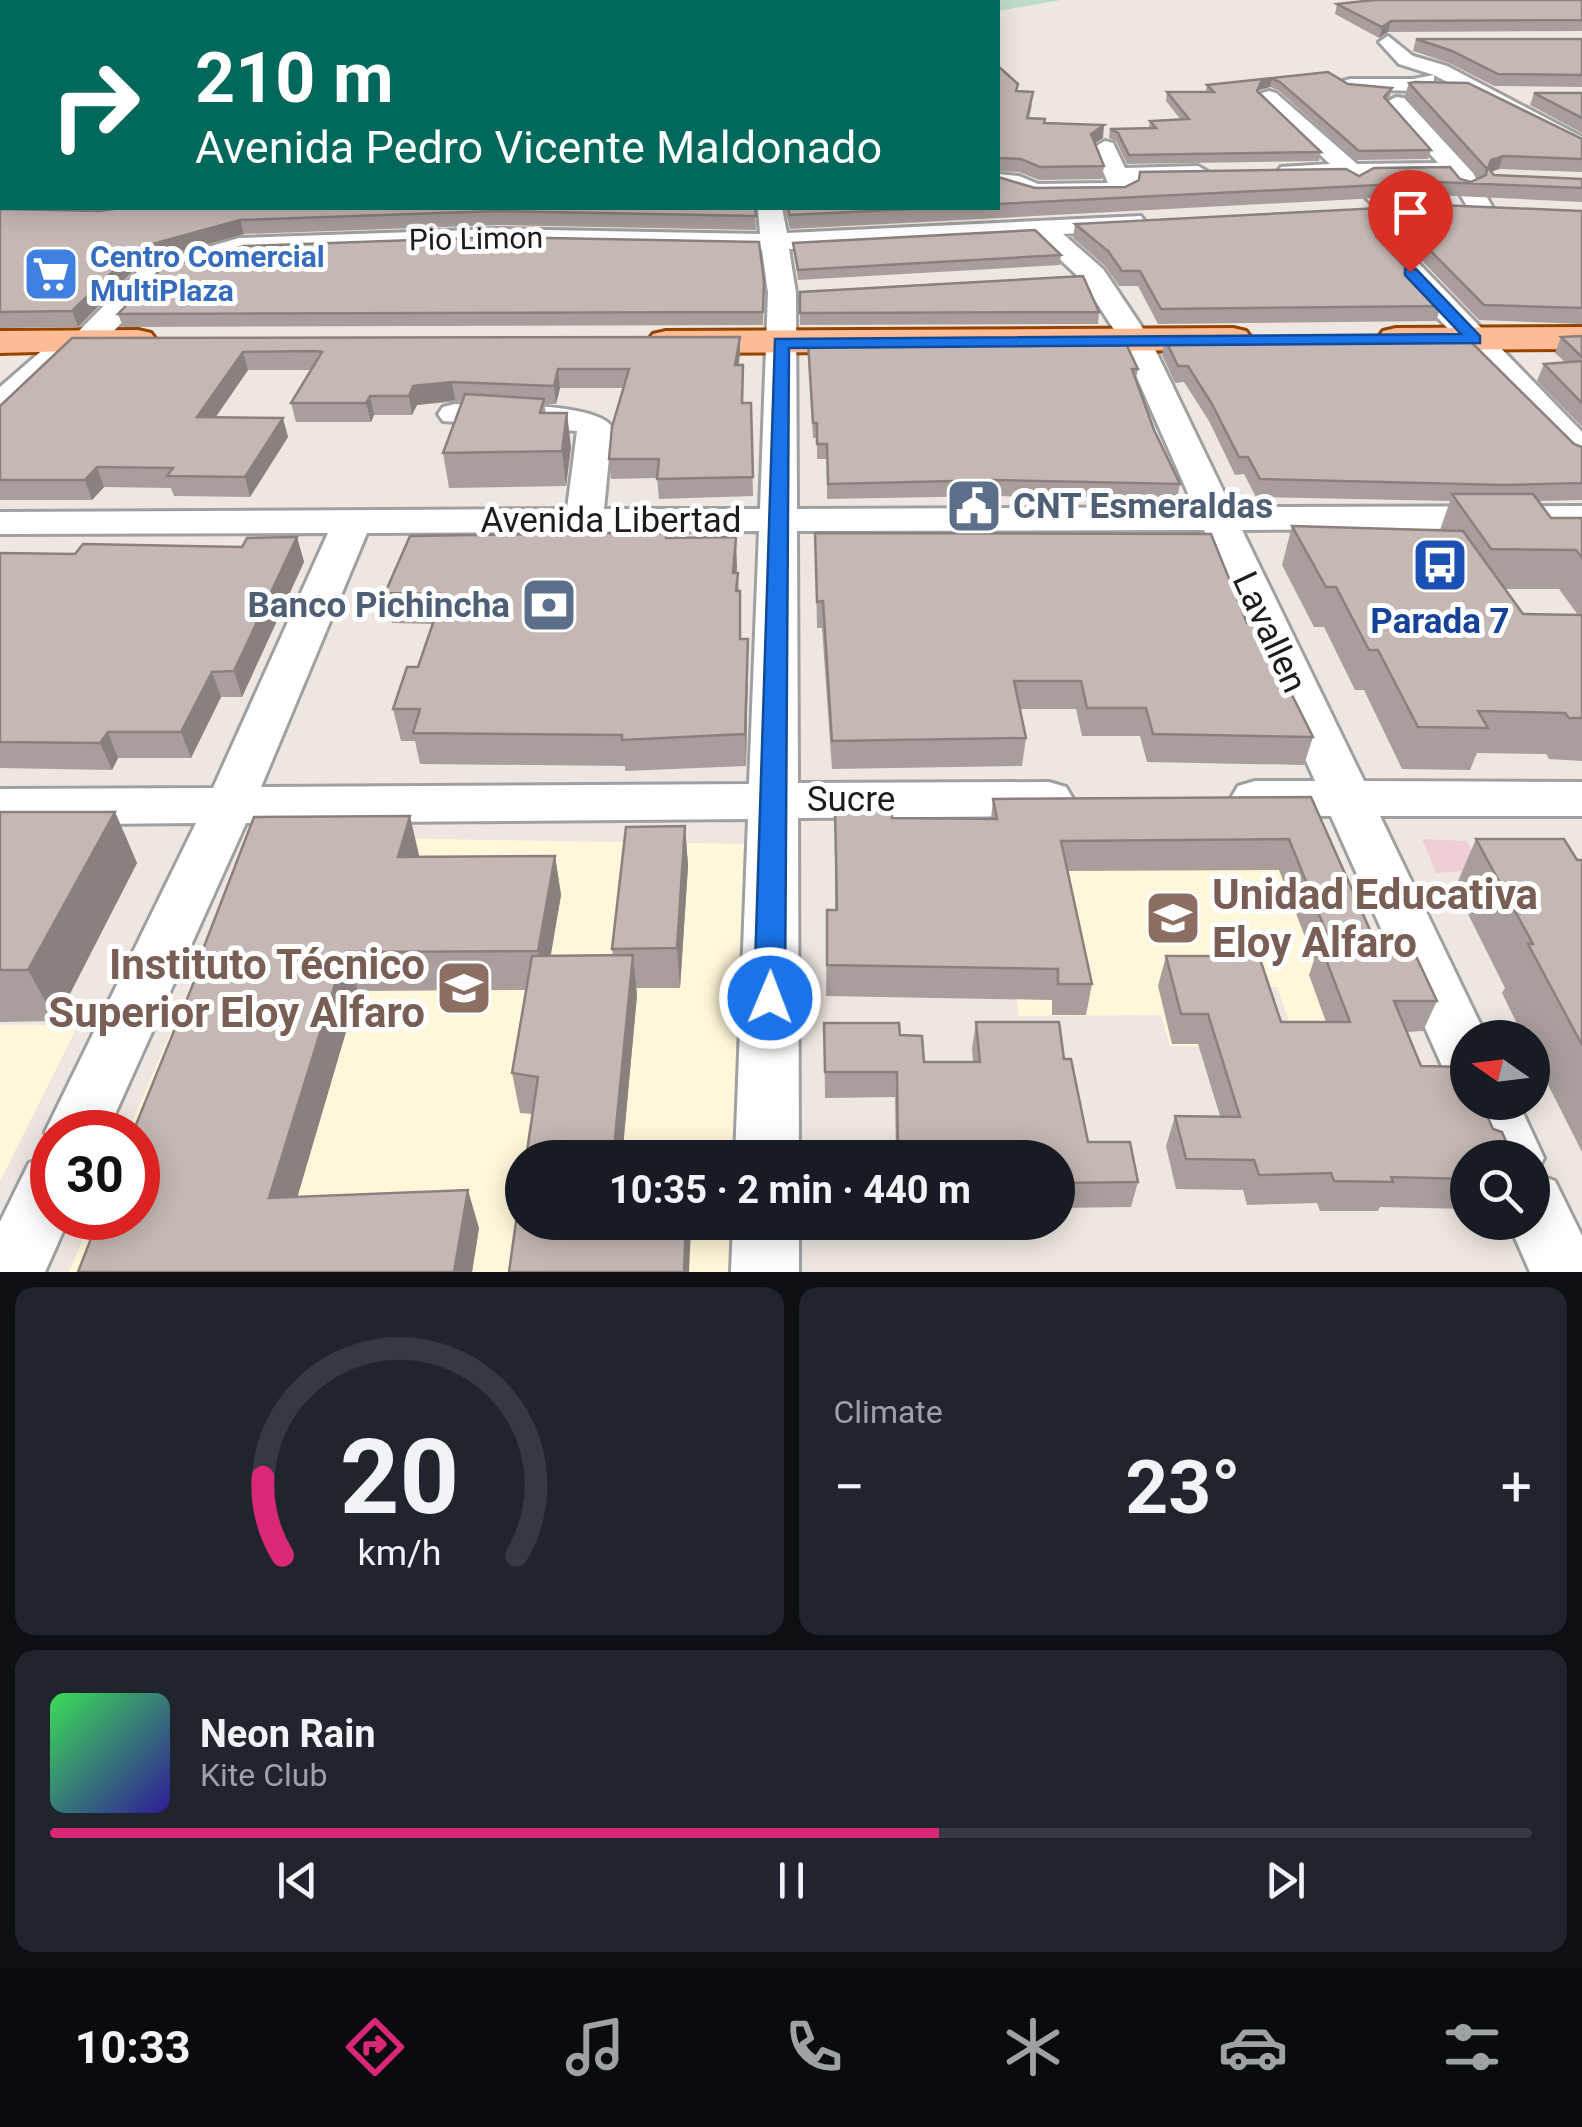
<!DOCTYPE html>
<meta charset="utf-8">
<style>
:root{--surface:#171b24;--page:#20242c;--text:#f1f3f6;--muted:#9ea1a6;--line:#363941;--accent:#db2777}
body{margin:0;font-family:Roboto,sans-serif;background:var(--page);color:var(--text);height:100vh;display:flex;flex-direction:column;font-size:38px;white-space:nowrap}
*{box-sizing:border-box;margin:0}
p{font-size:32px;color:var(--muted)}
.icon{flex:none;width:55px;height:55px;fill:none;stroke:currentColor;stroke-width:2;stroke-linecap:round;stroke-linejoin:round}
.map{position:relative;height:1272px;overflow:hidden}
.details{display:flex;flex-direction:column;gap:15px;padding:15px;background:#0d0f14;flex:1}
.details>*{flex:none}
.banner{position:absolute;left:0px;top:0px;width:1000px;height:210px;box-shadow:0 5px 25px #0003;background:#00695c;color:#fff;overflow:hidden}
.needle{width:65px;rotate:284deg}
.buttons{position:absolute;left:1450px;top:1020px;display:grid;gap:20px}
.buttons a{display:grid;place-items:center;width:100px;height:100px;border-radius:50%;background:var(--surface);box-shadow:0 5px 25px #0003;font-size:50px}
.speed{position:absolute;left:30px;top:1110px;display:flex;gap:20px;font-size:50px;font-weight:700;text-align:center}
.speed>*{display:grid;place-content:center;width:130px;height:130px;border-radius:50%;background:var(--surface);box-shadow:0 5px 25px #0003;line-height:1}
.speed .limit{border:15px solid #d22;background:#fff;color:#111}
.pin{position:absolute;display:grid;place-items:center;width:85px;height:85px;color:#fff;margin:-102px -42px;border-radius:50% 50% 50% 0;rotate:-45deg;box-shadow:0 0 10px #0007}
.pin .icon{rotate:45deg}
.me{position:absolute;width:110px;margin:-55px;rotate:1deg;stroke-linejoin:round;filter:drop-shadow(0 0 8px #0008)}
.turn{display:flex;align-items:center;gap:35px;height:210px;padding:0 30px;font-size:45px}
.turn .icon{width:130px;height:130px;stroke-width:2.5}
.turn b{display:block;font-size:70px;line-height:85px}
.big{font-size:75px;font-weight:700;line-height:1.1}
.details .card{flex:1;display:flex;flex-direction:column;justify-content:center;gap:15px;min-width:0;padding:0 35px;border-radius:20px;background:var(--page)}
.details .dial{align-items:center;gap:0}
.dial svg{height:260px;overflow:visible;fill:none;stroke:var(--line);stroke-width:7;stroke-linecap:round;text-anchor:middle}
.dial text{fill:var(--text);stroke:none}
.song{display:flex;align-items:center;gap:30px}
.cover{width:120px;height:120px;border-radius:15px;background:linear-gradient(135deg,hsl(130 70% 55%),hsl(250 70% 35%))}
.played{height:10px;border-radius:5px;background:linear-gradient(90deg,var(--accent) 60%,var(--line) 60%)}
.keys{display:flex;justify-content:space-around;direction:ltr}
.heat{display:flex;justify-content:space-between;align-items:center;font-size:55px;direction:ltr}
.details .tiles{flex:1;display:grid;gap:15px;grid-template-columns:1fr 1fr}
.card:last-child{grid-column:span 2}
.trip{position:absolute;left:505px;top:1140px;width:570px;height:100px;border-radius:50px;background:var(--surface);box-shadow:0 5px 25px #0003;font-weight:700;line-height:100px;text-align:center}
.tab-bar{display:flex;height:160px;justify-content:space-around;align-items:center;background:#090b0e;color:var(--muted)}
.tab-bar .icon{width:70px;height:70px}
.tab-bar .on{color:var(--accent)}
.tab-bar b{font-size:45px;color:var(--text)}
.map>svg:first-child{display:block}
</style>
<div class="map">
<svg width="1582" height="1272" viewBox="0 0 1582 1272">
<rect width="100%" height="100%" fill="#eee7e1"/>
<path fill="#efcfd5" d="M1422,839L1467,841L1480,870L1436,873Z"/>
<path fill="#fff7d9" d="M1305,826L1395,1045L1291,1027L1277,987H1250L1268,1046H1170L1161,1015L1019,1016L988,828Z
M254,836L744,844L735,1157L522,1158V1222L733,1223L732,1272H69L92,1218H138V1132H128Z
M0,1025H78L0,1181Z"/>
<path fill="#bddcc8" d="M0,0H1061L998,11V2H2V20Z"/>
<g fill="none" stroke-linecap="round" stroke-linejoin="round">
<g stroke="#a0a0a0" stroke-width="6">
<path id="minor" d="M1388,36L1413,56L1447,66L1582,137V153L1434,75V83L1418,91L1343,89L1340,85L1343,81L1350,79H1413L1434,75L1399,64L1379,42Z
M1269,91L1276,93L1357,164L1438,163L1385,103L1396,97L1404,98L1473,173L1493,208L1489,213H1471L1450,177L1373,178L1405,208L1392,216L1383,213L1345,179L1281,177L1277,172L1281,167L1330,164L1262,101L1258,97L1262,93Z
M1105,141L1113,143L1125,168L1198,166L1210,173L1198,180L1132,182L1135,190L1123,197L1033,198L998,188V174L1019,176L1038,184L1108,183L1093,148Z
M758,208H782L787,233L1141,216L1145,222L1141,228L1132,230L1063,234L1103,269L1150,339L1231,507L1582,506V528L1242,530L1364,781L1582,782V816H1380L1487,1038H1468V1102H1518L1544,1158L1536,1174L1555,1181L1582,1236V1272H1530L1508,1222H1532V1158H1480L1456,1102L1465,1084L1447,1077L1331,816L1255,815L1238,810L1231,798L1238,786L1255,781H1315L1204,530L797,531L798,783L1049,782L1066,787L1073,799L1066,811L1049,816L798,818L799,1158H735L748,819L246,823L107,1132H52V1149L45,1132L196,823L0,825V789L213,788L328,533L0,534V512L567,509L577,431L443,421L438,414L443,407L455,404C489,406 594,401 612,427L604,509H760L768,293L762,250L500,245L241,254L163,278L98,348L81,349L12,411L0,414V387L61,334L77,333L143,266L239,238L500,229L760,234ZM1034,235L1082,280L1120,339L1194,507L797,509L796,293L789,249ZM759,531L749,784L261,787L367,533Z
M1389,241L1399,243L1582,432V463L1570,459L1379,255L1375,249Z
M52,1154V1218H69L45,1272H0V1222L29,1163Z
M733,1222H799V1272H731Z"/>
</g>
<g stroke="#944400" stroke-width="6">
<path id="major" d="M1582,327V349L1396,350L1383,347L1377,339L1383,331L1396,328Z
M1233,328L1246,331L1252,339L1246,347L1233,350L666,353L653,350L647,342L653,334L666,331Z
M138,330L151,333L157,341L151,349L0,353V331Z"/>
</g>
<use href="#minor" fill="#fff" fill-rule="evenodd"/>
<use href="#major" fill="#fdbc96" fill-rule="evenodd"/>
</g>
<path fill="#a99e9b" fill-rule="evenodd" d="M1582,0V31L1388,32L1379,38L1335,14L1337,4Z
M1416,39H1582V87L1494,86L1449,63L1413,51Z
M2,42V202L0,200V117L1,114L0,113V43Z
M998,66L1018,91L1032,105L1029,118L1103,138L1095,143L1104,166L1102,179L1039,180L1019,172L998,171Z
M1328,72L1348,84L1392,88L1390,96L1387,100L1431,150L1428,159L1356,160L1278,90L1270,87L1259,90L1258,93L1321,152L1319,161L1127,164L1116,141L1109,138L1110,129L1149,128L1150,121L1181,120L1166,101L1167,92H1206L1207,85Z
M1409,83L1582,139V172L1499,169L1491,172L1494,175L1582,179V202L1434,195L790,229L785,208H998V177L1035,188L1125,187L1359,176L1460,179L1471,182L1479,178L1405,95Z
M1534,93H1582V133L1530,105Z
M755,208L756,230L500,225L244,234L142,262L78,327L0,328V209L100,211Z
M1582,211V324L1479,320L1402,240L1390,237L1381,242L1441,306L1436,321L1158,324L1138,286H1119L1105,266L1073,238L1075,224Z
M793,243L1061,255L1060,265L798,280Z
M764,281L763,325L123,327L118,314Z
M800,292L1099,312L1098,324L800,325Z
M1582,336V427L1537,381L1544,364L1565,362L1555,353L1561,337Z
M740,337L739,365L743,383V403H751L753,496L659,499L657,478L611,479L609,459L624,388H560L556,404H544L546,413L571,447L566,486L449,488L443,453L462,401L417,405L412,415H374L371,422H296L291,403L311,370H248L215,418L288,437L250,497L174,496L171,488L104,487L92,500H0V406L72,338Z
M1165,339L1582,447V500L1539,501L1551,518H1582V761L1549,759L1546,754L1477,753L1470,770L1402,769L1364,690H1355L1324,627H1314L1282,565L1292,526L1440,530L1450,501L1256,497L1244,474L1235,475L1209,421L1184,382L1175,383L1162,355ZM1504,589H1559L1578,615L1523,614Z
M808,341L1138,369L1136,379L1154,430L1180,484L1177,499L994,496L827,499V459H817V438H813Z
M815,533L1247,623L1313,737L1304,765L1147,762L1140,736H1082L1076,709H1020L1026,738L1022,766L832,769L822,628H817Z
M297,537L304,562L242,697H221L191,758H118L112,770L0,768V553L75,554L242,547Z
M667,538L738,573L741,639H748L746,766L625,771V766L420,764L415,741H401L393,709L418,667L433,624L392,623L385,593Z
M1311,797L1374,939L1437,1001L1423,1031L1407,1032L1421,1066L1468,1158V1209L1380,1207L1378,1211H1320L1317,1203L1247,1205L1243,1190L1176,1189L1166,1146L1175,1116H1220L1198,1044H1172L1158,986L1166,956L1281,1022H1326L1309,975L1314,960L1279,870L1067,871L1092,984L1086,1015H1052V1000L826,996L827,910H835V808L892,818L991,819L993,799Z
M0,812H115L137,863L56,1021L0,1022Z
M685,826L688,866L680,988H636L637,995L622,1158H526L532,1114L520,1113L512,1073L526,990L358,991L297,1196L479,1228L472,1272H78L202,961L200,957L419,855V857L555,856L561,895L550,956H613L612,949Z
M1476,839L1582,860V1152L1532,1053V1038H1524L1502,993L1505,988L1455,888Z
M976,1022L1064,1059L1088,1142L1138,1182L1131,1207L1058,1208V1158L896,1157L895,1097L825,1098L824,1023L900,1035L924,1062H973L972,1048Z"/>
<path fill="#8a817e" d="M1391,21L1388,32L1379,38L1382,27Z
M1272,79L1270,87L1259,90L1255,100L1261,82Z
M1104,125L1103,138L1089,147L1091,134Z
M1503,156L1499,169L1487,173L1491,160Z
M240,220L244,234L142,262L78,327L72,311L137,248Z
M1394,223L1390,237L1373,246L1377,231Z
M740,337V355L735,383V365Z
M243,352L248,370L202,437L197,417Z
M558,369L560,388L556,404L554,386Z
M452,382L455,400L417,405L412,415L409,396L413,386Z
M370,396L374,415L371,422L366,403Z
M567,413L571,447L566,486L562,451Z
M283,418L288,437L250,497L245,477Z
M97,467L104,487L92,500L85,480Z
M297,537L304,562L242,697L234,671Z
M736,537L737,567L734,603L733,573Z
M748,639V670L746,766L745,734Z
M212,672L221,697L191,758L181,732Z
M108,732L118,758L112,770L100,743Z
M115,812L137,863L56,1021L28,970Z
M410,816L419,855L408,896L398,857Z
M685,826L688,866L680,988L677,948Z
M555,856L561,895L545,990L538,951Z
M345,952L358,991L286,1236L269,1198Z
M633,955L637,995L622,1158H613Z
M468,1190L479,1228L472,1272H454Z
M686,1222H690L691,1229L689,1272H684Z"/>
<path fill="#c5b8b4" stroke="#8a817e" stroke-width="2.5" d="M1374,0H1582V20L1391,21L1382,27L1337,4Z
M1416,39H1582V75L1498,74L1452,51Z
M2,42V190H0L1,103L0,102V43Z
M998,66L1018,84L1016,91L1033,92L1027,118L1045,119L1044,123L1104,125L1091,134L1104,166L1040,167L1021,159L998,158Z
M1328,72L1348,84L1392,88L1384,97L1431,150L1359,151L1280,82L1272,79L1261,82L1257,91L1321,152L1129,155L1118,133L1110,129L1156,128L1150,121L1189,119L1167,92H1214L1207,85Z
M1415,82L1468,83L1582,139V159L1503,156L1491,160L1488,168L1494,175L1582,179V188L1438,182L998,204V177L1035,188L1125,187L1139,180L1140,172L1346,169L1359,176L1374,168L1450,167L1460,179L1471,182L1486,175L1487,169L1409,83Z
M1534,93H1582V118Z
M1438,205L1582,211V308L1484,305L1406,226L1394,223L1377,231L1376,236L1441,306L1161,309L1140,271H1122L1108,251L1075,224Z
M121,208H755L756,216L498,211L240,220L137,248L72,311L0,312V209L100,211Z
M788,208H932L790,215Z
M1035,230L1061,255L798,270L793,243Z
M498,237L759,242L764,281L763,312L118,314L161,269L244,246Z
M1083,276L1099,312L800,313V292Z
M1582,336V357L1561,337Z
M740,337L735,365H743L742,403H751L753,477L657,479L659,459H609L612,427L629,369H558L554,386L452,382L413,386L409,396H370L366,403H291L322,352L316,351L243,352L197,417L283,418L245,477L167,476L173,468L97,467L85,480H0V406L72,338Z
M1466,337L1574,444L1582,447V483L1504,485L1260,479L1248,457H1239L1212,404L1188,366H1178L1165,339Z
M808,341L1125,342L1138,369H1132L1154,430L1180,484L996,480L828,484L827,444H817V423H813Z
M1582,361V403L1544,364Z
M465,394L544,399L540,413H567L562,451L443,453Z
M1452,494H1533L1551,518H1582V558L1576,550L1491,549Z
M1292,526L1463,531L1523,614L1582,615V718H1569L1565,713L1478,711L1488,728L1418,727L1378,650H1369L1336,587H1326Z
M616,533H667L666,538L736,537L733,573H738L736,591H740V639H748L745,734L622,740V735L413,733L420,709H393L407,667H418L443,594L385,593L410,536Z
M815,533L1211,534L1247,623H1256L1313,737L1153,734L1146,708H1087L1081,681H1014L1026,738L832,741L823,601L817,602Z
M297,537L234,671L212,672L181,732H108L100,743L0,742V553L75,554L83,544L242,547L247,538Z
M1311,797L1374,939H1408L1437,1001H1394L1421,1066L1468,1067V1102H1481L1493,1129L1502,1132L1513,1158H1468V1179L1391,1177L1393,1182L1334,1181L1331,1173L1259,1175L1254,1160L1186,1159L1175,1116L1240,1117L1208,1014H1181L1166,956H1259L1281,1022H1350L1320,944H1331L1289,839L1061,841L1092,984H1058V969L827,965V910H837L835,808L891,807L892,818L997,819L993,799Z
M0,812H115L28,970H0Z
M410,816L398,857L555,856L538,951L345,952L269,1198L468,1190L454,1272H78L99,1218H138V1132H133L204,957H200L254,817Z
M685,826L677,948L612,949L626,827Z
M1476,839H1564L1577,860H1582V1045L1528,944H1533Z
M633,955L613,1158H526L538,1077L512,1073L532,956Z
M976,1022H1059L1064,1059H1071L1088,1142H1130L1138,1182L1058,1183V1158H845L898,1157L897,1072H825L824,1023H899L900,1035L922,1036L924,1062H980Z
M522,1179V1222H686L684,1272H509Z"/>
<path fill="#1a73e8" stroke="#114b97" stroke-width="2.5" d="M1405,269H1416L1480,336V343L789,348L785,998L780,1007L770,1011L759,1007L754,998L775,339L1461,334L1405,275Z"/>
<defs>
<g id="supermarket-square" transform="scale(2.875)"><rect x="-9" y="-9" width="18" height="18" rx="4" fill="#3f7fe0" stroke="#fff"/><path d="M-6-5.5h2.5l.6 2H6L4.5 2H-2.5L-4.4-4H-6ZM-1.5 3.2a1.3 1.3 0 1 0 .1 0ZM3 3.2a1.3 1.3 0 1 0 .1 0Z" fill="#fff"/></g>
<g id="civic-square" transform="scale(2.875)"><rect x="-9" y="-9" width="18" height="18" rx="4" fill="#5c6f8a" stroke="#fff"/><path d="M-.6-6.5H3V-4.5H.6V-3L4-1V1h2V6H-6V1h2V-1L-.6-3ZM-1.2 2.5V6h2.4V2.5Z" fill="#fff"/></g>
<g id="bus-square" transform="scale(2.875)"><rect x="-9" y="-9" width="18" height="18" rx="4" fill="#1a4fb4" stroke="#fff"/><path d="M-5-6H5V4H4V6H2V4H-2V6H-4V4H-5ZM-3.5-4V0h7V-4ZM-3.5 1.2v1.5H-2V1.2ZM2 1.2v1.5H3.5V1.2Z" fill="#fff"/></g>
<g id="bank-square" transform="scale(2.875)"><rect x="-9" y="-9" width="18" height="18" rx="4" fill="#5c6f8a" stroke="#fff"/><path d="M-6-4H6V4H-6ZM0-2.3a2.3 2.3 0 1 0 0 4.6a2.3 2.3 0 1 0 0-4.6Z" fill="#fff"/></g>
<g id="school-square" transform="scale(2.875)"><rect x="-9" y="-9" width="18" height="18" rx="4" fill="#8d6e63" stroke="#fff"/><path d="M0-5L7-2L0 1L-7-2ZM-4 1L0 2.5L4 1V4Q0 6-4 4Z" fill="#fff"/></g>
<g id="university-square" transform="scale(2.875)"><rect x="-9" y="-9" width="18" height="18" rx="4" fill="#8d6e63" stroke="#fff"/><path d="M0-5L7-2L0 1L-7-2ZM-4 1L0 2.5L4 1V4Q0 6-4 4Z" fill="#fff"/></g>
</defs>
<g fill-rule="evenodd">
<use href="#supermarket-square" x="51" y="274"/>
<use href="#civic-square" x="974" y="506"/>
<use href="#bus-square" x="1440" y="565"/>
<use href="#bank-square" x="549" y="605"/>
<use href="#school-square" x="1173" y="918"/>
<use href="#university-square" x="464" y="988"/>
</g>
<g text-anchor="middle" stroke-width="10" stroke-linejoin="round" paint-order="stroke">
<g font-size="30" fill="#1c1c1c" stroke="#fff">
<text transform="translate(476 239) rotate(-1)" y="10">Pio Limon</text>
</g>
<g font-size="30" font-weight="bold" fill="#366cbe" stroke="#fff" text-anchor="start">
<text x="90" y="267">Centro Comercial<tspan x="90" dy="34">MultiPlaza</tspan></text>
</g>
<g font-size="35" font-weight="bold" fill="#4e5e75" stroke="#fff" text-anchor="start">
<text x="1013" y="518">CNT Esmeraldas</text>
<text x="510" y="617" text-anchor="end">Banco Pichincha</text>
</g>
<g font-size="35" fill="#1c1c1c" stroke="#fff">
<text x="611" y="532">Avenida Libertad</text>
<text transform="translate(1270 632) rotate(65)" y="12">Lavallen</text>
<text x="851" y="811">Sucre</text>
</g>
<g font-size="35" font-weight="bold" fill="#164399" stroke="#fff">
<text x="1440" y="633">Parada 7</text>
</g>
<g font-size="42" font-weight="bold" fill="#785e54" stroke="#fff" text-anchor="start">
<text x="1212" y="909">Unidad Educativa<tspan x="1212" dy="48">Eloy Alfaro</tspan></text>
<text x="425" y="979" text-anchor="end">Instituto Técnico<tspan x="425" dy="48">Superior Eloy Alfaro</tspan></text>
</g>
</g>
</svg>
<div class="buttons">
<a><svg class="needle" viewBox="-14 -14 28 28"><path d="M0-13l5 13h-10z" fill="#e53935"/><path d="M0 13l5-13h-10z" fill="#9ea1a6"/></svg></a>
<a><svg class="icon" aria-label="search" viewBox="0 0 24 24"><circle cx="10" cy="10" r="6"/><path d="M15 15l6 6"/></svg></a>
</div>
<div class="speed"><div class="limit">30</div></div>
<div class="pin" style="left:1410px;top:272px;background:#d93025"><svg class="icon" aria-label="arrive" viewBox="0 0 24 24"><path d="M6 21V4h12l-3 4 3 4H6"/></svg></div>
<svg class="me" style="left:770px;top:998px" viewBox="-20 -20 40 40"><circle r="17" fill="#1a73e8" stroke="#fff" stroke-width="3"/><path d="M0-11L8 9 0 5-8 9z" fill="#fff"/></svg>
<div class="trip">10:35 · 2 min · 440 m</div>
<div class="banner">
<div class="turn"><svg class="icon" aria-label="right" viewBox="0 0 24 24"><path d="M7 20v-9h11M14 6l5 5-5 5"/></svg><div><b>210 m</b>Avenida Pedro Vicente Maldonado</div></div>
</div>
</div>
<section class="details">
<div class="tiles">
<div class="card dial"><svg viewBox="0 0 100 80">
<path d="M14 69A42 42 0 1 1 86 69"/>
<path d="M14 69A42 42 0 0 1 8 45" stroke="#db2777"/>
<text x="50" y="56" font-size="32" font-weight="700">20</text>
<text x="50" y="72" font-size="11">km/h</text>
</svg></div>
<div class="card"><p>Climate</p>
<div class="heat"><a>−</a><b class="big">23°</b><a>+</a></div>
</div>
<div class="card">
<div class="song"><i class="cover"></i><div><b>Neon Rain</b><p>Kite Club</p></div></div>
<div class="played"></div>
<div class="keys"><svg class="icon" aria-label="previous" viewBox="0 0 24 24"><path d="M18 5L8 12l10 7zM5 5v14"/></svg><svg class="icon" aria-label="pause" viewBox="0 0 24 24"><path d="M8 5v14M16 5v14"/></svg><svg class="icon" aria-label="next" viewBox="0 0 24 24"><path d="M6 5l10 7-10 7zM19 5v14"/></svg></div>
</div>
</div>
</section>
<nav class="tab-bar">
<b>10:33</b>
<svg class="icon on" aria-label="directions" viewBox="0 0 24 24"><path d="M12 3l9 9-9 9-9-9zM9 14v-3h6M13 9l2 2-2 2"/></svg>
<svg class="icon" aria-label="music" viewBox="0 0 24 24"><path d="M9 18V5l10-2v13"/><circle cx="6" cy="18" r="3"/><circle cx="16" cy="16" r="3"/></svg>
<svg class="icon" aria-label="phone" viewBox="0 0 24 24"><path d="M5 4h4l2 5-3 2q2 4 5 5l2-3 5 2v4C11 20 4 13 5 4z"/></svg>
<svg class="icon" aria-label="climate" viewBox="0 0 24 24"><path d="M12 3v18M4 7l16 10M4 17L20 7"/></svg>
<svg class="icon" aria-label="car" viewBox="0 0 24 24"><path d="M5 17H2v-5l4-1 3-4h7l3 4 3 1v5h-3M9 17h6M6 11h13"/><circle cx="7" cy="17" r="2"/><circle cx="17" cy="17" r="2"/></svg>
<svg class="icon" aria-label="filters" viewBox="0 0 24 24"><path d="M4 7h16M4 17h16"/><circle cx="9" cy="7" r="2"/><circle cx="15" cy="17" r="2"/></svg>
</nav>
